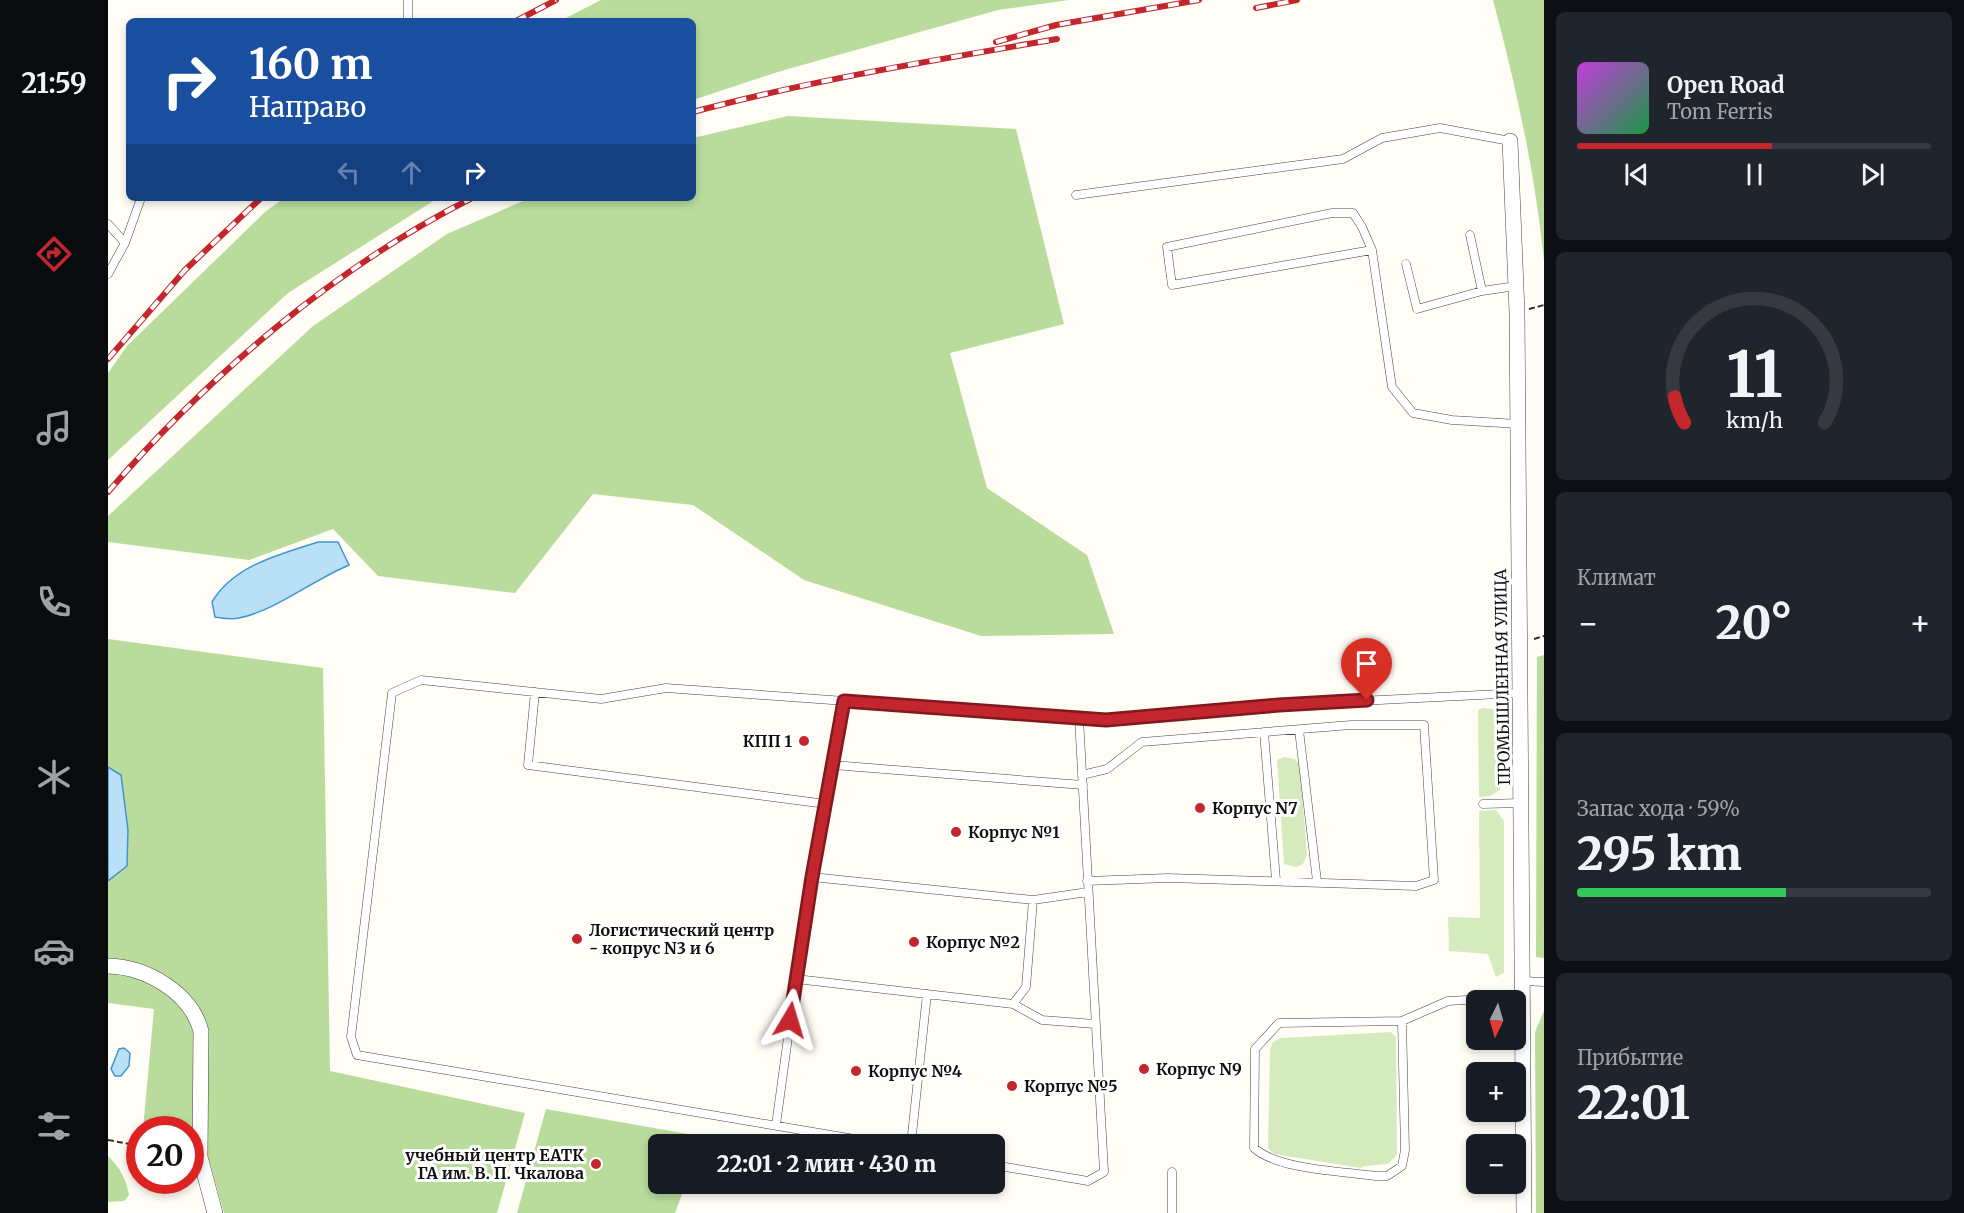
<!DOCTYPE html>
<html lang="ru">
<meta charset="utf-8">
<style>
:root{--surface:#171b24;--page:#20242c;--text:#f1f3f6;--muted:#9ea1a6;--line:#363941;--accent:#c4262e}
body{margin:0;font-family:Merriweather,serif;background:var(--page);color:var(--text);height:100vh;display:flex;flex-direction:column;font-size:22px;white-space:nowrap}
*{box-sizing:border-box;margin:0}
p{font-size:20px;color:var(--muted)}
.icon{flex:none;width:33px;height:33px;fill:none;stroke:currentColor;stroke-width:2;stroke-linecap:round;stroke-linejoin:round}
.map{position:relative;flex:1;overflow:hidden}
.drawer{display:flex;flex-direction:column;gap:12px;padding:12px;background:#0d0f14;width:420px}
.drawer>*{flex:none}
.hud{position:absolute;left:18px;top:18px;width:570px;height:183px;border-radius:9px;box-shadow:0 3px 9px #0003;background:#1a4fa0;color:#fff;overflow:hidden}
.needle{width:39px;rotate:185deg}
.buttons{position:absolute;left:1358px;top:990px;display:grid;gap:12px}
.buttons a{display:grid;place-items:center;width:60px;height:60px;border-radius:9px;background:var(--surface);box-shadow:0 3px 9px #0003;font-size:30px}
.speed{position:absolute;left:18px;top:1116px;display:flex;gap:12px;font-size:30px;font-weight:700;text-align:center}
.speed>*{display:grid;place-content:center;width:78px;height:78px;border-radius:50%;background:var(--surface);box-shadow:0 3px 9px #0003;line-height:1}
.speed .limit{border:9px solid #d22;background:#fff;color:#111}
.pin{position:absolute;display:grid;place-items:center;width:51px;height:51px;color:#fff;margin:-62px -26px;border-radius:50% 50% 50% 0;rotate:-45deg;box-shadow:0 0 6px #0007}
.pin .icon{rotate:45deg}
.me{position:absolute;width:66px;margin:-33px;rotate:7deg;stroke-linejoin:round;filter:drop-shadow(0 0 4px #0008)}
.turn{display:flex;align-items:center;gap:21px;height:126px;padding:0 24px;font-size:27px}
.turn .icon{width:78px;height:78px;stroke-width:2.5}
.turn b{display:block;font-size:42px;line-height:51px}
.lanes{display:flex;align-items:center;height:57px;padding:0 24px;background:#0003;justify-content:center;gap:30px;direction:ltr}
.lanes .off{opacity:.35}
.big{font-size:45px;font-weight:800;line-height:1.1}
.drawer .card{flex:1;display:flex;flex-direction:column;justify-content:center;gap:9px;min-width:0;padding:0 21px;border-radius:9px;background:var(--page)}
.drawer .dial{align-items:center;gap:0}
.dial svg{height:156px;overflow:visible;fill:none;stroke:var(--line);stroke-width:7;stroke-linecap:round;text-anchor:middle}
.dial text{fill:var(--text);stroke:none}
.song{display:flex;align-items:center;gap:18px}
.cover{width:72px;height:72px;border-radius:9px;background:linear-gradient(135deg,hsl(290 70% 55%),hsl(140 70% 35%))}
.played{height:6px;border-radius:3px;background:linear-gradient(90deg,var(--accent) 55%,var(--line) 55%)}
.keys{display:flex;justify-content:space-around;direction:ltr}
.heat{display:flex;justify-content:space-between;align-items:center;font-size:33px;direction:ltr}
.charge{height:9px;border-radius:4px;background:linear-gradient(90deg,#34c759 59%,var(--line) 0)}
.trip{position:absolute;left:540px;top:1134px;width:357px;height:60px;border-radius:9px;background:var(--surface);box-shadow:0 3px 9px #0003;font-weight:800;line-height:60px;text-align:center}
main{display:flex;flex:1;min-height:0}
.tabs{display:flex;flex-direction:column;width:108px;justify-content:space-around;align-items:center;background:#090b0e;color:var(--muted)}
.tabs .icon{width:42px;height:42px}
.tabs .on{color:var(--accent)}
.tabs b{font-size:27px;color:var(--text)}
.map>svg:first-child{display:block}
</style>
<main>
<nav class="tabs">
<b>21:59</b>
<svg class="icon on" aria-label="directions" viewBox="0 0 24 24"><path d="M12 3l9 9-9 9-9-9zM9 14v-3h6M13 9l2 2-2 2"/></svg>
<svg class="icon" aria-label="music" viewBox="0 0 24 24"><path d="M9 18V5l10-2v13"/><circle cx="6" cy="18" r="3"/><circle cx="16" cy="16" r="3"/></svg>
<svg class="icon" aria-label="phone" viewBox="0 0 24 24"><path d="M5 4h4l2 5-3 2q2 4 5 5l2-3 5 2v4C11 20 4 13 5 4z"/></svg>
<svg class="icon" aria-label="climate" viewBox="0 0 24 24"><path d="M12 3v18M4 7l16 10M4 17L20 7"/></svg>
<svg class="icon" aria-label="car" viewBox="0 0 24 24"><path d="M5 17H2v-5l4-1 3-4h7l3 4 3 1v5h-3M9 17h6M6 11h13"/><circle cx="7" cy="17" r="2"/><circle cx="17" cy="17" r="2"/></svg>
<svg class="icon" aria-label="filters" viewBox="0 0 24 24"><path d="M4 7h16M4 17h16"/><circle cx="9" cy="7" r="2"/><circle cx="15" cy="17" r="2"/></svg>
</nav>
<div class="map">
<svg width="1436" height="1213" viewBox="0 0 1436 1213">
<rect width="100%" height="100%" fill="#fffdf5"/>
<path fill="#d5ebbd" d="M1375,708L1387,709C1398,726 1397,770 1392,790L1382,796L1371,797L1370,710Z
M1176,757L1187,759L1192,766L1199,855L1195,864L1188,867L1176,864L1169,760Z
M1388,810L1396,821V973L1388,977L1380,954L1341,951L1340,917L1372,918L1371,811Z
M1283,1032L1288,1037L1289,1155L1280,1164L1257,1166L1253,1168L1166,1154L1160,1148L1162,1050L1165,1042L1173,1038Z"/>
<path fill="#b9dc9c" d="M493,0H961L890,10L673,71L585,100V21H452Z
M1385,0H1436V261C1427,172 1408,86 1385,0Z
M680,116L908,129L956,324L842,353L879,488L979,555L1006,634L873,636L696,580L585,505L485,494L407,593L270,576L225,529L141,560L0,542V516L205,326L339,234L422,198H585V138Z
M176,198H330L180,293L0,460V373L19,346L157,212Z
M0,639L215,668L222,1071L417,1113L389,1213H116L98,1149L83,1146L82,1130L35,1129L46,1009L0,1003V881L19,866L13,775L0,767Z
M1436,655V958L1428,957L1429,657Z
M1436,1011V1213H1428L1427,1032Z
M438,1109L597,1137L594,1144H550V1184H578L567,1213H409Z
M0,1156C12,1167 18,1179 21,1195L16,1201L0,1202Z"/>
<path fill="#b9e0f7" stroke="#3f96cf" stroke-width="1.5" d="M210,542H230L241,565C205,580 167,611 131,618C124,620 114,618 107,617L104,602C126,565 171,555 210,542Z
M0,767L13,775L20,830L19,866L0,881Z
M16,1048L22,1053L21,1066L13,1076H7L3,1069L11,1049Z"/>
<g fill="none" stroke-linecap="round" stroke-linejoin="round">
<g stroke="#444" stroke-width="9">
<path id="lane" d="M300,0V21
M968,195L1235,159L1274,138L1332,128L1402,141
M0,224L17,243L0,274
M1362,235L1374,291
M17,243L33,198
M1264,250L1254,227L1245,213H1224L1059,247L1064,285L1264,250L1284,387L1305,413L1344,420L1410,424
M1298,264L1309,309L1374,291L1408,286
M427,692L420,765L718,804
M736,701L725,765L975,785
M1191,730L1209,881
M1156,732L1168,880
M725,765L704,877L925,900L980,892
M974,775L999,769L1034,742L1243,725H1316L1326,880L1308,886L1060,878L979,881
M1375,804L1413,803
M704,877L688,979L905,1004L918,987L925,900
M1415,981L1436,982
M905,1004L934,1020L987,1024
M1294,1021L1297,1150L1294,1166L1279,1176H1267C1233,1171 1171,1170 1146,1148L1147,1049L1171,1023L1294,1021L1340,1001L1415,997
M668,1125L688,979
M776,1144L249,1055L243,1037L284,693L313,680L493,699L558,688L998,720L1171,705L1412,693
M803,1144L819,994
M886,1165L980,1181L996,1172L971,718
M1064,1172V1213"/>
</g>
<g stroke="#444" stroke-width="16">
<path id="street" d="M1402,141L1409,312L1416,1213
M0,966C39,967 83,993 93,1031L92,1157L107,1213"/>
</g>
<path stroke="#333" stroke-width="2" stroke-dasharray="6 3" stroke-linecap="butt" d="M1421,309L1436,305
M1426,639L1436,636
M0,1140L32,1146"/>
<use href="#lane" stroke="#fff" stroke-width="8"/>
<use href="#street" stroke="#fff" stroke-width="15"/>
<g stroke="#c4262e" stroke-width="6">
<path id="rail" d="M1148,8L1189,0
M408,21L448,0
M888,42L948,25L1091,0
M585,112C704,80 827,60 949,39
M0,359L77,270L153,198
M0,492C101,375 226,268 364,198"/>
</g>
<use href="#rail" stroke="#fff" stroke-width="4" stroke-dasharray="11" stroke-linecap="butt"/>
</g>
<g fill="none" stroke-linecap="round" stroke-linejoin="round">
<g stroke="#7f191e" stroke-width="15">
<path id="route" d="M682,1020L704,877L736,701L998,720L1171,705L1259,700"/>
</g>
<use href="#route" stroke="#c4262e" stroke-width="10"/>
</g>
<g fill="#c4262e" stroke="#fff" stroke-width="2">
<circle cx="696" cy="741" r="6"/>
<circle cx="1092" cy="808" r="6"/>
<circle cx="848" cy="832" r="6"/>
<circle cx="469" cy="939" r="6"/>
<circle cx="806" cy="942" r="6"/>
<circle cx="1036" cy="1069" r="6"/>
<circle cx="748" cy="1071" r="6"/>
<circle cx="904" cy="1086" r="6"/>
<circle cx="488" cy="1164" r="6"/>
</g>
<g text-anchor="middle" stroke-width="6" stroke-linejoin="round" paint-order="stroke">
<g font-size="16" fill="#111" stroke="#fff">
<text transform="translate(1394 677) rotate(-91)" y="6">ПРОМЫШЛЕННАЯ УЛИЦА</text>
</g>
<g font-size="16" font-weight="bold" fill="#111" stroke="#fff" text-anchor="start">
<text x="684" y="747" text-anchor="end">КПП 1</text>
<text x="1104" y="814">Корпус N7</text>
<text x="860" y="838">Корпус №1</text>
<text x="481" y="936">Логистический центр<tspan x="481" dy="18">- копрус N3 и 6</tspan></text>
<text x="818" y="948">Корпус №2</text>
<text x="1048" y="1075">Корпус N9</text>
<text x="760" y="1077">Корпус №4</text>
<text x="916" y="1092">Корпус №5</text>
<text x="476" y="1161" text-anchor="end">учебный центр ЕАТК<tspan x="476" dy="18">ГА им. В. П. Чкалова</tspan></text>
</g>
</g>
</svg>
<div class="buttons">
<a><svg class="needle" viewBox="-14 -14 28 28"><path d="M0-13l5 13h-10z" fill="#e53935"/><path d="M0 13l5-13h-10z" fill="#9ea1a6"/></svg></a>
<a>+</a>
<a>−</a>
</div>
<div class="speed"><div class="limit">20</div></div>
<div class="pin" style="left:1259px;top:700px;background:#d93025"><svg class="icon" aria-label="arrive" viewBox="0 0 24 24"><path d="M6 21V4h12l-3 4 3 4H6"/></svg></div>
<svg class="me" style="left:682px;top:1020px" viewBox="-20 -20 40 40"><path d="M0-17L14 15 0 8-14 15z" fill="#c4262e" stroke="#fff" stroke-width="4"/></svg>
<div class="trip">22:01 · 2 мин · 430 m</div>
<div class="hud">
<div class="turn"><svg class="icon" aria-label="right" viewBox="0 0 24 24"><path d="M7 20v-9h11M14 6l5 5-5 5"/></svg><div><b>160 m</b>Направо</div></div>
<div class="lanes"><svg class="icon off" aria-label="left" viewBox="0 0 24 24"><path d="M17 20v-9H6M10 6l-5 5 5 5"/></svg><svg class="icon off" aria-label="ahead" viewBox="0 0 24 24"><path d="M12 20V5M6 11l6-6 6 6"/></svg><svg class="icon" aria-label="right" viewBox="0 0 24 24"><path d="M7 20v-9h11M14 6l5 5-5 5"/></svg></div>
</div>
</div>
<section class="drawer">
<div class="card">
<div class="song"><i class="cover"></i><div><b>Open Road</b><p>Tom Ferris</p></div></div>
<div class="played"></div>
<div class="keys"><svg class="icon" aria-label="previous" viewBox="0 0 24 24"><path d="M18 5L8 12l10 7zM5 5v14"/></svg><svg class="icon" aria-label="pause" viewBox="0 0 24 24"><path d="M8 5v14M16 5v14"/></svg><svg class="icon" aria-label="next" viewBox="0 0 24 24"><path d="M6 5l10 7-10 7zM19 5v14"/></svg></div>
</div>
<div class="card dial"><svg viewBox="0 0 100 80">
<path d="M14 69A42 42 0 1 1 86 69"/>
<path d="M14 69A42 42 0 0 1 9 56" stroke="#c4262e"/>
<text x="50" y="56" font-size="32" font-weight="700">11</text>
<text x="50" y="72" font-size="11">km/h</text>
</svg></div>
<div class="card"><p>Климат</p>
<div class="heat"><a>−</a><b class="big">20°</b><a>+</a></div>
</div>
<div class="card"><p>Запас хода · 59%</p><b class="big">295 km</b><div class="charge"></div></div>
<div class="card"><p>Прибытие</p><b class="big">22:01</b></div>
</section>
</main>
